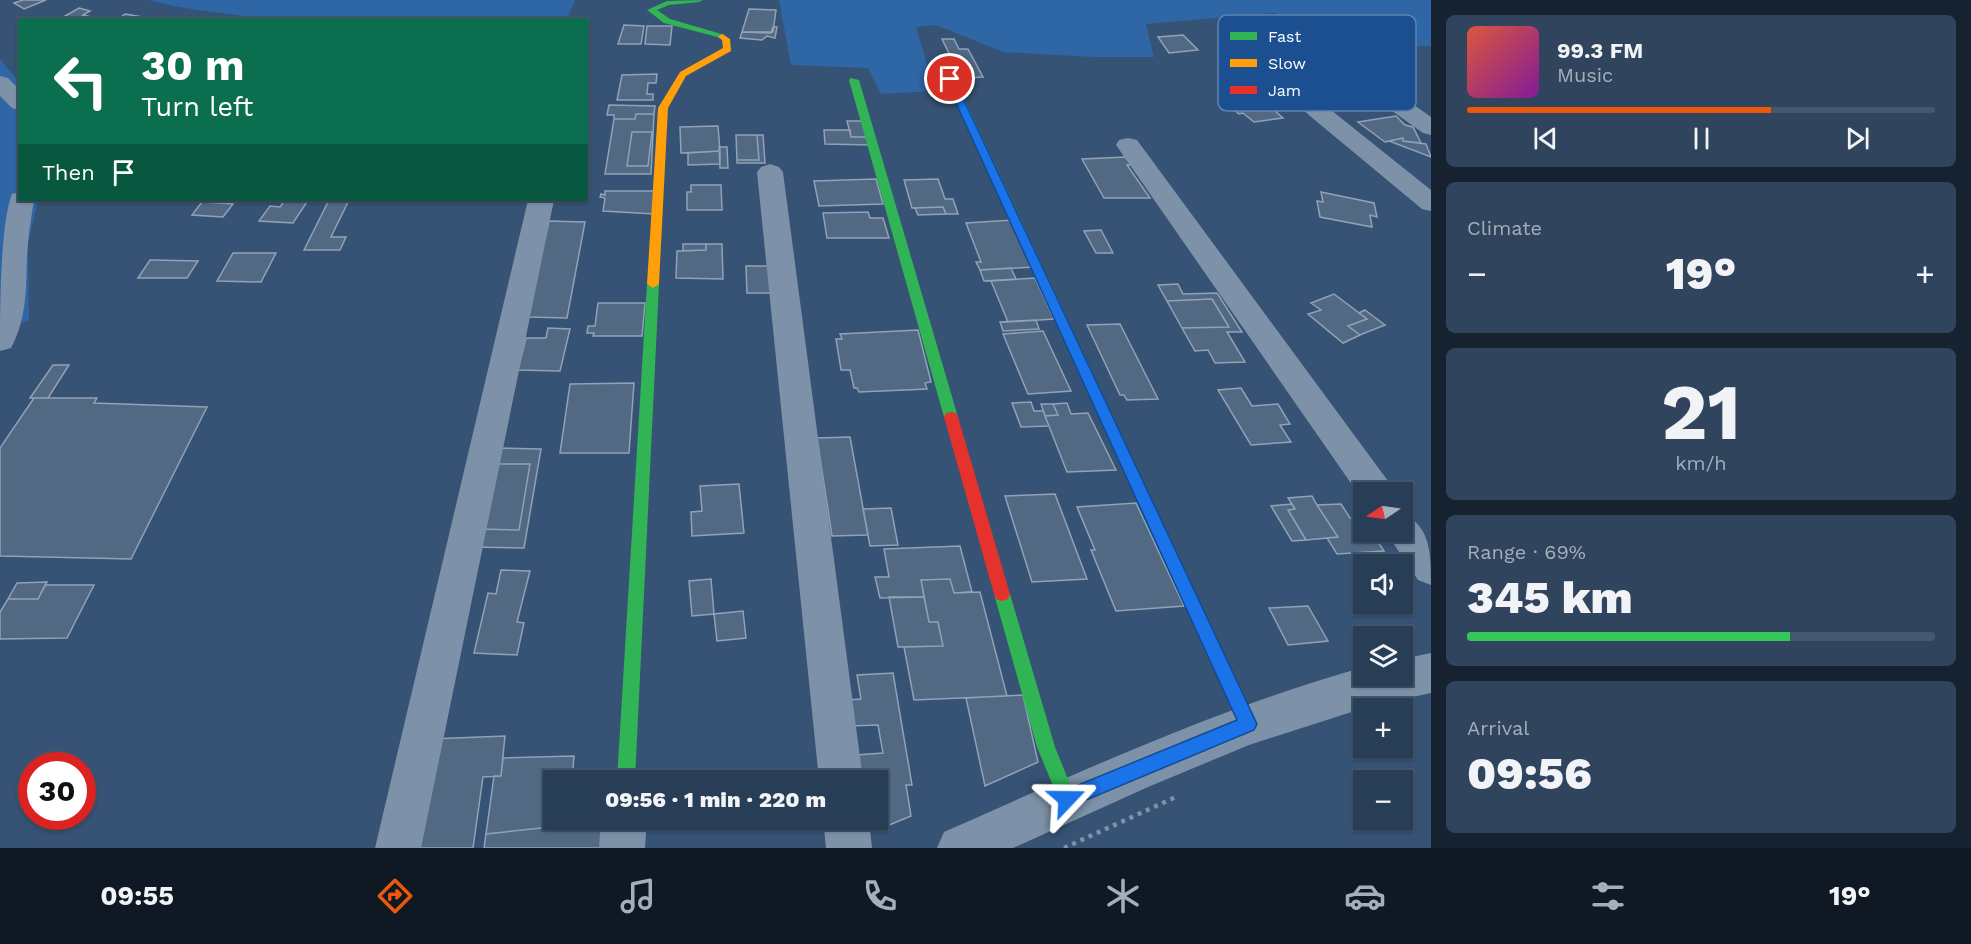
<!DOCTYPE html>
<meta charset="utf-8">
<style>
:root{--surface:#283e57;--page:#30455d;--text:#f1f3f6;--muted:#a5aeba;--line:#44576d;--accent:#ea580c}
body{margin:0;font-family:"Work Sans",sans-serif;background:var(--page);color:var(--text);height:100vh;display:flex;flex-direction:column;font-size:22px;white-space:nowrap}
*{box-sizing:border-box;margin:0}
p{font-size:20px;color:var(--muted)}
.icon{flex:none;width:33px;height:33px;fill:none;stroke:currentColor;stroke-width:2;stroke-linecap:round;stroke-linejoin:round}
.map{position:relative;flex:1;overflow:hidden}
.panel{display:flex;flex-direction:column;gap:15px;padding:15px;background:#162230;width:540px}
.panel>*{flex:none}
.top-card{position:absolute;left:18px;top:18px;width:570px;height:183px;border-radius:0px;box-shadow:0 2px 4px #0004,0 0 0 2px var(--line);background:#0b6e4f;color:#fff;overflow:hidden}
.needle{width:39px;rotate:257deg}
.controls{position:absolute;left:1353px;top:482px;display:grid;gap:12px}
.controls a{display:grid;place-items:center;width:60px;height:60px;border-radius:0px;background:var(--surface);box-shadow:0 2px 4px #0004,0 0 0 2px var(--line);font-size:30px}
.speed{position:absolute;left:18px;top:752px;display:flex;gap:12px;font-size:30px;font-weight:700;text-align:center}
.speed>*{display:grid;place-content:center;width:78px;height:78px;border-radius:50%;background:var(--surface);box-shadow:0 2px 4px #0004,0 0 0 2px var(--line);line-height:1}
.speed .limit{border:9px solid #d22;background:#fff;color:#111}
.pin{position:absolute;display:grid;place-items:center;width:51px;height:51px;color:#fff;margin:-26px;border:3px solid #fff;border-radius:50%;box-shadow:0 2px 6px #0007}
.me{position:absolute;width:66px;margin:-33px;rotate:67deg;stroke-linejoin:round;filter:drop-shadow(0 0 4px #0008)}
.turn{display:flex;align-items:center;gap:21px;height:126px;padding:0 24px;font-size:27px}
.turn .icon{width:78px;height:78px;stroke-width:2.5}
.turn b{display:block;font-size:42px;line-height:51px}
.then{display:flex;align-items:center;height:57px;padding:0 24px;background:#0003;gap:12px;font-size:22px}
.big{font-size:45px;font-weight:800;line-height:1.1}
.panel .card{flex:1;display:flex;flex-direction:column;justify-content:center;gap:9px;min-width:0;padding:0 21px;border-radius:9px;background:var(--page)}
.panel .dial{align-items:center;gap:0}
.dial b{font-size:78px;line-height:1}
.song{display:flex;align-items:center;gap:18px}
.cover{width:72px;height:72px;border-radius:9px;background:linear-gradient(135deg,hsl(10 70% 55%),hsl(290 70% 35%))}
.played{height:6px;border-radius:3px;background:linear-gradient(90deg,var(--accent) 65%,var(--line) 65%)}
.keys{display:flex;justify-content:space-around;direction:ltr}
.heat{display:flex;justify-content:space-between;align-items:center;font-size:33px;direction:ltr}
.charge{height:9px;border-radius:4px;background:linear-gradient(90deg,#34c759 69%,var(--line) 0)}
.trip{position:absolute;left:543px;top:770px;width:345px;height:60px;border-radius:0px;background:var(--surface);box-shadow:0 2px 4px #0004,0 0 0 2px var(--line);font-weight:800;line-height:60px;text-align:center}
.menu{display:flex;height:96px;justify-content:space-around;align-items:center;background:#101923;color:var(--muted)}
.menu .icon{width:42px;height:42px}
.menu .current{color:var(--accent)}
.menu b{font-size:27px;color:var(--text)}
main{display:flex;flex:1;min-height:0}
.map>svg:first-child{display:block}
</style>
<main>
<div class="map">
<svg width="1431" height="848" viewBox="0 0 1431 848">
<rect width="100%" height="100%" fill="#365274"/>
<path fill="#2f66a5" d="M148,0H575L567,19L272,20L178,7Z
M779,0H1431V46L1329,49L1274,13L1146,24L1154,57H1093L1003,52L936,25L916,27L935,91L881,94L868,68L791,65Z
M0,59L19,82L20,200H38L28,243L29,320L0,332Z"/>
<path fill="#526984" stroke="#92a2b6" stroke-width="1.5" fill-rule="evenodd" d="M23,0H46L24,9L14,3Z
M79,8L90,11L83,15L95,18L58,20Z
M749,9L776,10L773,32H742Z
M125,14L155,19L117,20Z
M624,25L644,26L641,44H618Z
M647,26H672L670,45L645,44Z
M773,27H777L775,38L767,36L762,40L740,38L742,32L771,33Z
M1183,35L1198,50L1169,53L1158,37Z
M942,39H954L959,49H968L983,77L961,78Z
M657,74L656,83H648L647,94H653V100H617L622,75Z
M1252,95L1260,102L1271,100L1283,109L1275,111L1283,118L1254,122L1243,113L1239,114L1222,99Z
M609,105L655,106L654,114H636L635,119H614V115H607Z
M636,114H654L651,174H605L614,119H635ZM632,132H652L648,166H627Z
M1396,116L1405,125L1413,127L1421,143L1403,141V138L1385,142L1358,122Z
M847,121H865L869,137H851Z
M718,126L720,151L681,153L680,127Z
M824,130H850L851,137H869L871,145L825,144Z
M632,132H652L648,166H627Z
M736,135H757L759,160H737Z
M757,135H763L765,163H737V160H759Z
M1403,138V141L1426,144L1431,157L1389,141Z
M719,147H727L728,168H720Z
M720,151V164L688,165V153Z
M1126,157L1131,165H1127L1150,198H1104L1082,159Z
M876,179L883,204L819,206L814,181Z
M938,179L945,199H953L958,214H946L943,207L912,208L904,180Z
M691,185H721L722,210H687V192H691Z
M605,191H656L654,214L603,211L605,198L600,197L601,194L605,195Z
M1321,192L1374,203L1377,217L1370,215L1372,227L1320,217L1317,201L1323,202Z
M285,200L307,202L293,223L259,221L270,206L280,207Z
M329,200H349L331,237H346L340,250H304Z
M202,202L233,204L223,217L192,215Z
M943,207L946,214L918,215L915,208Z
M868,212L870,218H883L889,238H827L823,213Z
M1013,220L1034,267L980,270L976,262H981L966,223Z
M549,221L585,222L567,318L527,317Z
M1101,230L1113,253H1096L1084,231Z
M683,244H706V250L683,251Z
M706,244H722L723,279L676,278L677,251L706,250Z
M233,253H276L261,282L217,281Z
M150,260H153L198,261L187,278H138Z
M746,266H778L780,293H747Z
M1011,268L1016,279L984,281L980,270Z
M1035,278L1054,319L1008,322L991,281Z
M1178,284L1183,294L1217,293L1242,332H1227L1245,362L1215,363L1208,350L1195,351L1182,328L1229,327L1212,299L1167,301L1158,285Z
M1334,294L1367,319L1348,326L1360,335L1343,343L1308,314L1321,310L1311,303Z
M1212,299L1229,327L1182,328L1167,301Z
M598,303H645L642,336H593L594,333H587L588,326H595Z
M1365,310L1385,325L1360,335L1348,326L1367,319L1359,313Z
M1036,320L1039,329L1003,331L1000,322Z
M1120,324L1158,399L1127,400L1124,395H1120L1087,325Z
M548,328L570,329L560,371L518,370L526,338H546Z
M918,330L931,382L925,383L927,389L859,392L857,388H854L850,370H841L836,339H842L840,334Z
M1043,331L1071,391L1028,394L1003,334Z
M53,365H69L48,398H30Z
M634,383L629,453H560L570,384Z
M1241,388L1252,406L1278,404L1290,424L1280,425L1291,442L1251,445L1218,390Z
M34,398H97L94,403L207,407L131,559L0,556V448Z
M1031,402L1034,411H1043L1049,426L1021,427L1012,403Z
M1067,403L1071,414L1088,413L1116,470L1067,472L1045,416L1058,415L1053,404Z
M1041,404H1053L1058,415L1045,416Z
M850,437L868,535L832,536L817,438Z
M495,448L541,449L524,548L474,547L478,529L519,530L530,464H492Z
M492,464H530L519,530L478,529Z
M739,484L744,533L692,536L691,512L702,511L700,486Z
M1055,494L1087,579L1032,582L1005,496Z
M1312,496L1317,505L1338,537L1306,540L1288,510L1295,509L1288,498Z
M1136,503L1184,606L1116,611L1091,550H1095L1077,507Z
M1292,504L1295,509L1288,510L1306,540L1292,541L1271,506Z
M1341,504L1350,518L1362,517L1364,531H1371L1384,551L1337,554L1327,538L1338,537L1317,505Z
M891,508L898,545L870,546L863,509Z
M960,546L972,592L954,593L950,579L921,580L924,597L880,598L875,577H889L884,549Z
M501,570L530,571L517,622L524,623L517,655L474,653L488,593L496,594Z
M711,579L714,614L692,616L689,581Z
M950,579L954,593L980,592L1007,696L914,700L904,647L943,646L938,622H929L921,580Z
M47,582L38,599H8L17,583Z
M45,585H94L67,638L0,639V612L8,599H38Z
M889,597H924L929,622H938L943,646L898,647Z
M1308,606L1328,641L1288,645L1269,608Z
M743,611L746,638L717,641L714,614Z
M893,673L912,785H906L911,816L877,830L878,780H859L856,755L883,753L878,725L850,726L847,700L861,699L857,675Z
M1023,695L1038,762L985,786L966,698Z
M505,736L501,776L483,777L473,848H411L430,739Z
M574,756L572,780H554V819H569V825L486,834L494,776H501L503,758Z
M613,823L611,848H484L486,834L569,825Z"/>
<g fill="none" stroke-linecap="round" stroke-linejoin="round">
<path stroke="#7d92a8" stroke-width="4.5" stroke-dasharray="4 5" stroke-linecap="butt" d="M1064,848L1178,796"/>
<path fill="#7d92a8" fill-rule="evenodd" d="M1261,53L1269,54L1326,106L1431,190V211L1422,209L1310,116L1253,64L1250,59L1253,54Z
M0,76L8,78L20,90V110L12,108L0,96Z
M1389,91L1397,93L1431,117V135L1423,133L1381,103L1378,98L1381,93Z
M1128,138L1137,140L1388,481L1394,492H1364V502L1116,145L1119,140Z
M770,164L779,167L783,172L863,780H819L757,172L761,167Z
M20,192V200H34C31,219 28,237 27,256C26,289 27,318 11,348L0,351C0,314 0,223 12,194Z
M528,200H554L421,848H375Z
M1402,513C1431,526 1431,554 1431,585L1418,580L1385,531H1402Z
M1431,653V693L1364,708L1249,745L1148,787L1013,848H937L944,832C1082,771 1218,708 1364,667V675H1402V659Z
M601,819H647L645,848H599Z
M823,819H869L872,848H826Z"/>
<path fill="#30b455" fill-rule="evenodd" d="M703,0L699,2L669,5L657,10L670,19L725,35V39L664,23L647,10L667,1Z
M950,76L955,79L1205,613L1207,618L1205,623L1199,626L1193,623L945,79Z
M851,78L859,80L958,417L956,421H946L944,417L849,80Z
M653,280L659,284L635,780H617L647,284Z
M1002,587L1008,589L1010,594L1055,747L1076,799L1073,805L1067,808L1061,805L1037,747L994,594L996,589Z"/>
<path fill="#ff9f0a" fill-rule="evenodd" d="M722,34L730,39L731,51L686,76L668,108L659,284L653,288L647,284L658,108L680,72L723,48L722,40L718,37Z"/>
<path fill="#e5322d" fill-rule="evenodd" d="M951,412L956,413L958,417L1010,594L1008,599L1002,601L996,599L994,594L944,417L946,413Z
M1199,610L1205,613L1254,718L1257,724L1254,730L1248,733L1242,730L1191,618L1193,613Z"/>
</g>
<path fill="#1a73e8" stroke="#114b97" stroke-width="1.5" d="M950,76L954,79L1257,724L1254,730L1067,808L1061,805L1058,799L1061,792L1237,720L945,79Z"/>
<rect x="1218" y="15" width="198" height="96" rx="9" fill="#1b4f8f" stroke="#5f84b1" stroke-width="1.5"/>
<rect x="1230" y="32" width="27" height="8" fill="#30b455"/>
<rect x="1230" y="59" width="27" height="8" fill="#ff9f0a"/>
<rect x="1230" y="86" width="27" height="8" fill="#e5322d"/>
<g font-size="16" fill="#fff">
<text x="1268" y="42">Fast</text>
<text x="1268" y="69">Slow</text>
<text x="1268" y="96">Jam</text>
</g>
</svg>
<div class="controls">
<a><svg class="needle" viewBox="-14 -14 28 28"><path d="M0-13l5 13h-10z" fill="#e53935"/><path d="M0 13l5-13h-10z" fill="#a5aeba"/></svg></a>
<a><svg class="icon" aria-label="sound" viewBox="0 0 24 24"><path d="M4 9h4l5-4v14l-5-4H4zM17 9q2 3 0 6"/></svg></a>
<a><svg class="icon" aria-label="layers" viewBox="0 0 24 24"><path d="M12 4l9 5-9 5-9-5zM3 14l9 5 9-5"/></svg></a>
<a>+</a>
<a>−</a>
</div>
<div class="speed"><div class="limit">30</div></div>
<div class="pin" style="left:950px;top:79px;background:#d93025"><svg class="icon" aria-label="arrive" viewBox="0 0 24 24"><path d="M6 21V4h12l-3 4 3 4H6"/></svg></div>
<svg class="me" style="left:1067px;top:799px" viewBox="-20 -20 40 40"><path d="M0-17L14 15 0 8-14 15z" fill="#1a73e8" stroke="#fff" stroke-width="4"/></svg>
<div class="trip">09:56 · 1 min · 220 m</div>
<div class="top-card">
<div class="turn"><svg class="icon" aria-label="left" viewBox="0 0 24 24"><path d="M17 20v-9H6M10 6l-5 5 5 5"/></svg><div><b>30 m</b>Turn left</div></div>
<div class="then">Then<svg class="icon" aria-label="arrive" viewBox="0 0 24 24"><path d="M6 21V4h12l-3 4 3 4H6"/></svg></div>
</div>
</div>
<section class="panel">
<div class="card">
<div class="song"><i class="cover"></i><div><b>99.3 FM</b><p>Music</p></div></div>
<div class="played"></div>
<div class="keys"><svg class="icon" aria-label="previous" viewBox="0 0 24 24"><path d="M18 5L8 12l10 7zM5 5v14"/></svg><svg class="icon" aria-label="pause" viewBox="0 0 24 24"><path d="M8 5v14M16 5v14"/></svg><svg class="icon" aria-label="next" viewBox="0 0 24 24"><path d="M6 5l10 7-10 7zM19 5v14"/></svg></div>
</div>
<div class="card"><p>Climate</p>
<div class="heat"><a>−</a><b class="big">19°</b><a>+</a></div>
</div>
<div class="card dial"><b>21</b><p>km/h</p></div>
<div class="card"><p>Range · 69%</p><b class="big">345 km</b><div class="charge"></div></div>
<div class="card"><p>Arrival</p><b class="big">09:56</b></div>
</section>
</main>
<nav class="menu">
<b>09:55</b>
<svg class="icon current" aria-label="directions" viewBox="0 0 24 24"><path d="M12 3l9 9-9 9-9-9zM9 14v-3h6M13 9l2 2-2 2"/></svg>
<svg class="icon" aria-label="music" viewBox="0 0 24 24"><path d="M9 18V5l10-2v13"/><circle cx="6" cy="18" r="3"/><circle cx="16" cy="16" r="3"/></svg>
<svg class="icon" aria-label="phone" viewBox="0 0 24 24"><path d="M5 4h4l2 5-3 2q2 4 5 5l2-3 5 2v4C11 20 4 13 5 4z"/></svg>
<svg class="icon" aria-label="climate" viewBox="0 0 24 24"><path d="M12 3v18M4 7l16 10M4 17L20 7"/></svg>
<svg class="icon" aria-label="car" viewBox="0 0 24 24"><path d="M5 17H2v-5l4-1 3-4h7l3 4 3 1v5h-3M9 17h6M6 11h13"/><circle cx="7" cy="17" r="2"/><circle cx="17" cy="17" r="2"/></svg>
<svg class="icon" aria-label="filters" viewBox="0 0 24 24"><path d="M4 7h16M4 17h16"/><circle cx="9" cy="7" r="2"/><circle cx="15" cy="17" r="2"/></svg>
<b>19°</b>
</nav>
